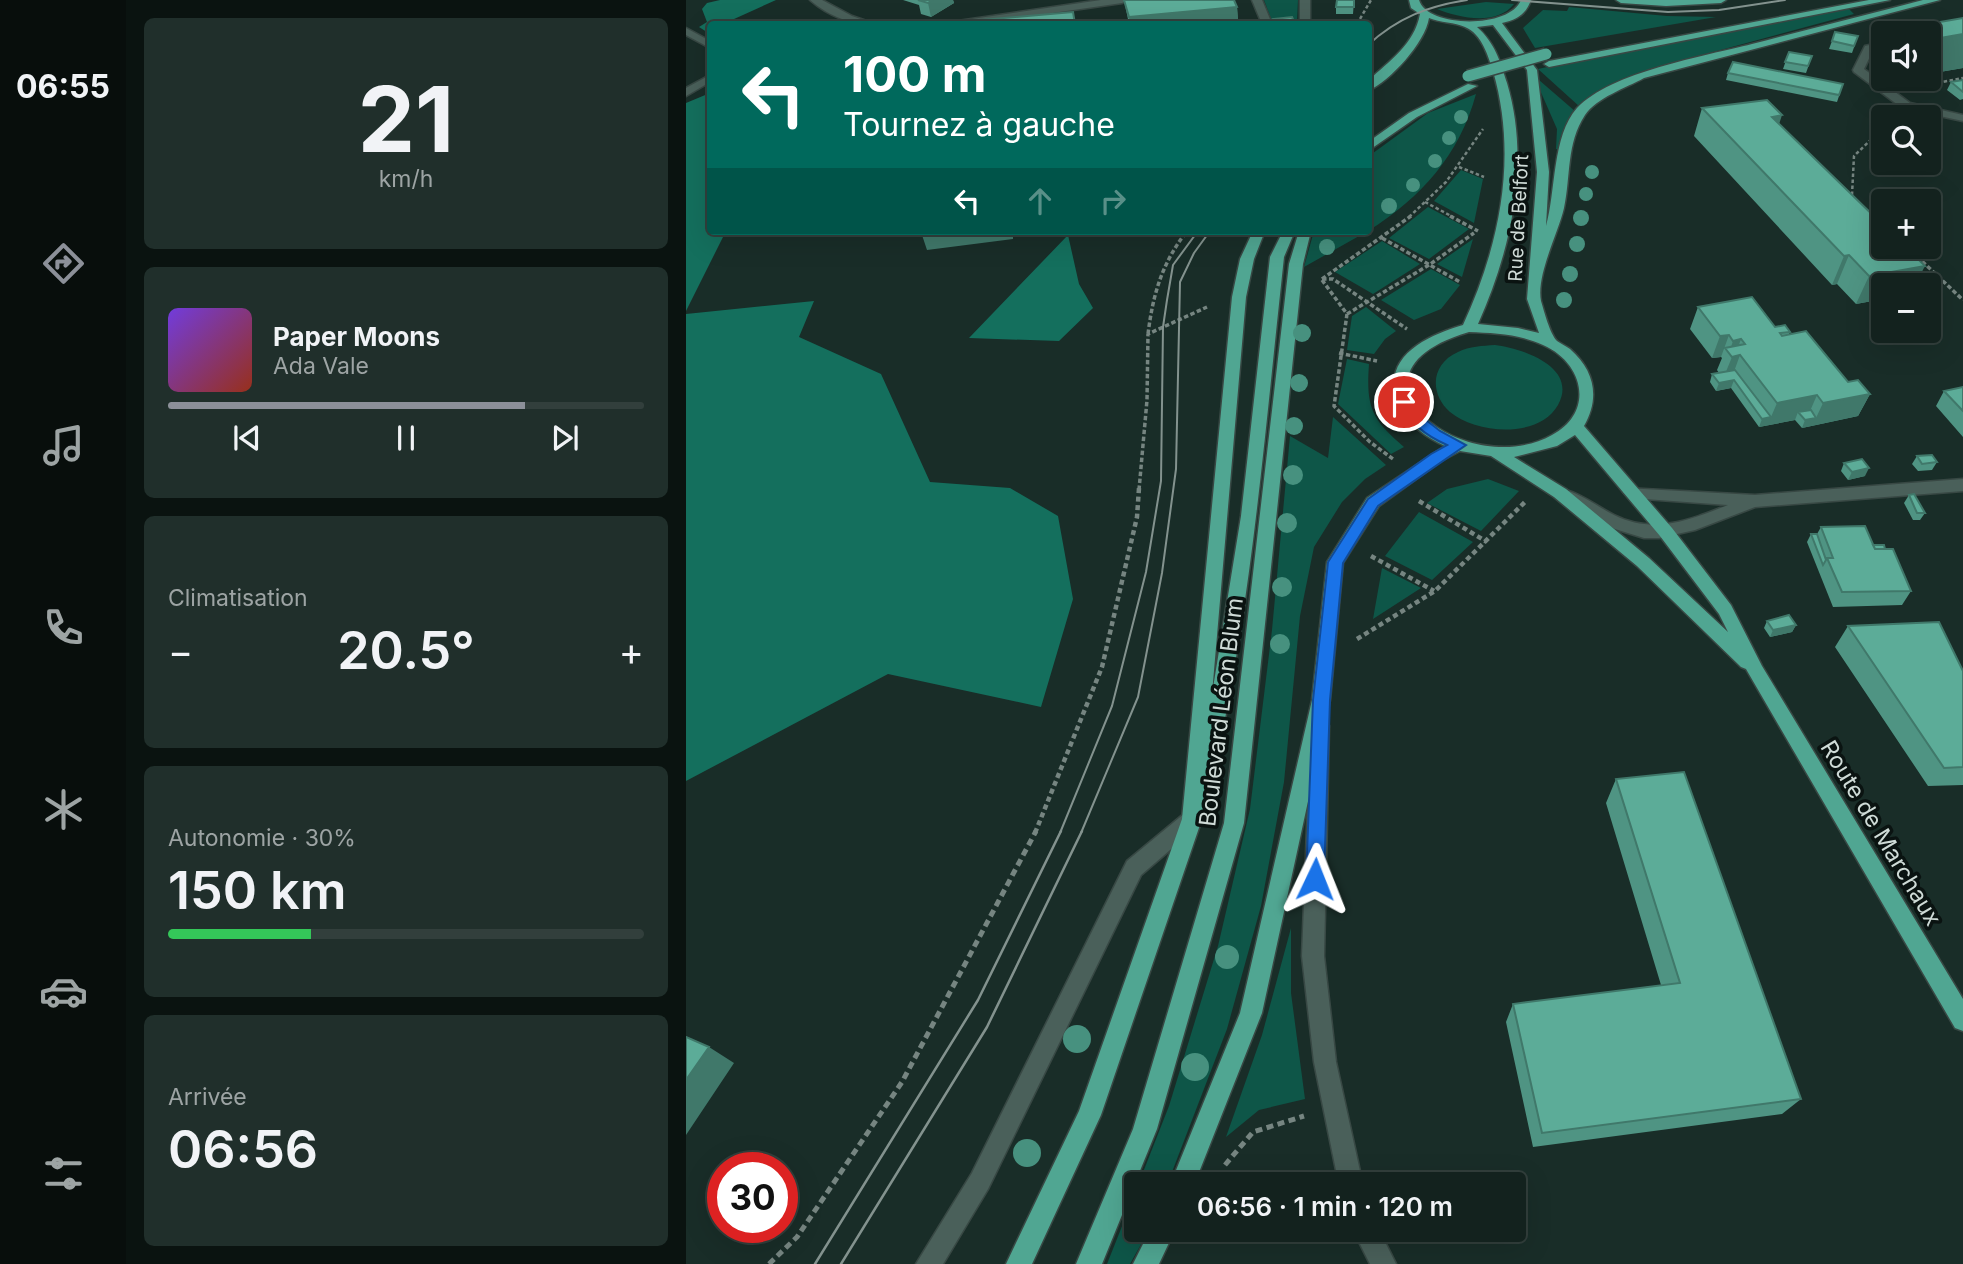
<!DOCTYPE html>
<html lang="fr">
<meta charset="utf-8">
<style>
:root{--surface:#13221e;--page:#202f2b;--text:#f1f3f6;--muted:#9da4a4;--line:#323f3c;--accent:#8c9099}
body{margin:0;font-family:Inter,sans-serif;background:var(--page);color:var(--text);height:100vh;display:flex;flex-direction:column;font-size:26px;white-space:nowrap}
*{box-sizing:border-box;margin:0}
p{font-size:23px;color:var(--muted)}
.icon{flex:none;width:38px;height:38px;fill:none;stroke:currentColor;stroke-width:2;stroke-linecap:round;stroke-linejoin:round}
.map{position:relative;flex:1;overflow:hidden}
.panel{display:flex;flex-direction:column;gap:18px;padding:18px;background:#0a1310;width:560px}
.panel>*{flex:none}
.top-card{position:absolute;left:21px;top:21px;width:665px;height:214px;border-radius:7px;box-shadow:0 7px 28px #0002,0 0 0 2px var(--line);background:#00695c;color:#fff;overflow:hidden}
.fabs{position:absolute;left:1185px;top:21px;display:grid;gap:14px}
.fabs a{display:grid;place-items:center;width:70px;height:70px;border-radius:7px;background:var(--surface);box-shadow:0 7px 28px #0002,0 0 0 2px var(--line);font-size:35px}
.speed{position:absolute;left:21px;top:1152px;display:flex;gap:14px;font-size:35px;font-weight:700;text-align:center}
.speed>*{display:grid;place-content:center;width:91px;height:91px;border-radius:50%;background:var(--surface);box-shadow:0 7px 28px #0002,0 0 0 2px var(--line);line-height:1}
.speed .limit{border:10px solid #d22;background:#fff;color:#111}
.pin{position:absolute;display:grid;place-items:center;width:60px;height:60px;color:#fff;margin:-30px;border:4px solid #fff;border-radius:50%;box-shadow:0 2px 7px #0007}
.me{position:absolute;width:77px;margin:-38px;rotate:2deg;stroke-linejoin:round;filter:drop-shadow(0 0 5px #0008)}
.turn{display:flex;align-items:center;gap:24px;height:147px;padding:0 21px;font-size:32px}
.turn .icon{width:91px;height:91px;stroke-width:2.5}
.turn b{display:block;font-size:49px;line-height:60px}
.lanes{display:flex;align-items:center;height:66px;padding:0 21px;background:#0003;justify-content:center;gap:35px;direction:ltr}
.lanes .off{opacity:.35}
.big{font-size:52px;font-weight:600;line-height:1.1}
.panel .tile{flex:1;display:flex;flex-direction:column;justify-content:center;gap:10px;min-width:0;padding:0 24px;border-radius:10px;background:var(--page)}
.panel .dial{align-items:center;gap:0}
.dial b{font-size:91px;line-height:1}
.song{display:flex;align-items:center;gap:21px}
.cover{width:84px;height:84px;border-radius:10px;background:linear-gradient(135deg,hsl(260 70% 55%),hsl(10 70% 35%))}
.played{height:7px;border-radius:4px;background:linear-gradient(90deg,var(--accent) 75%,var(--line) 75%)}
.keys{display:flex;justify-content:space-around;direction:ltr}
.heat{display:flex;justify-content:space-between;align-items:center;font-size:38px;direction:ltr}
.charge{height:10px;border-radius:5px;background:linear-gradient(90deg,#34c759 30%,var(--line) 0)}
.trip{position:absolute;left:438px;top:1172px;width:402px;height:70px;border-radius:7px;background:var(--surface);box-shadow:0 7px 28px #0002,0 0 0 2px var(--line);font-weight:600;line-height:70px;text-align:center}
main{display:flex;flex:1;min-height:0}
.menu{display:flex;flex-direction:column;width:126px;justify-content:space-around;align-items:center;background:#080e0c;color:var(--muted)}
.menu .icon{width:49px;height:49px}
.menu .current{color:var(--accent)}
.menu b{font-size:32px;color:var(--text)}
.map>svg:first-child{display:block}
</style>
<main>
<nav class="menu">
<b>06:55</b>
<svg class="icon current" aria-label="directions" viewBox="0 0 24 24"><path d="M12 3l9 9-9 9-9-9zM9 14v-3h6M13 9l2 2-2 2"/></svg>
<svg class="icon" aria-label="music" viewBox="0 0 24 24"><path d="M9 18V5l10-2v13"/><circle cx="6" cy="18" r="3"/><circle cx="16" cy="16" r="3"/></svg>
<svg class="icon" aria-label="phone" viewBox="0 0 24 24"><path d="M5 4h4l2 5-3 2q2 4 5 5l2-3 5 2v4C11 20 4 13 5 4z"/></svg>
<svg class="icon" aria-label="climate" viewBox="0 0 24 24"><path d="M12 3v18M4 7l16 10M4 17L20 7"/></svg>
<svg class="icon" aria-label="car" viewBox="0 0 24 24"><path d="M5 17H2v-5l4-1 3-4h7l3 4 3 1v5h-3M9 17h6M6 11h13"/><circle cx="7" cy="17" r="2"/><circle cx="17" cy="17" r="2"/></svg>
<svg class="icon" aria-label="filters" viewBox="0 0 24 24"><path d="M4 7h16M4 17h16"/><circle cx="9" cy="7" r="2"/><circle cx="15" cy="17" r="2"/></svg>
</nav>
<section class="panel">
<div class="tile dial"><b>21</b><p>km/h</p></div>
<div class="tile">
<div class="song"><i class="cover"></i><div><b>Paper Moons</b><p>Ada Vale</p></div></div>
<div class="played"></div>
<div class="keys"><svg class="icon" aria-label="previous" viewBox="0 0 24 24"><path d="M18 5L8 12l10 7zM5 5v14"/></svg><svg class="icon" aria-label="pause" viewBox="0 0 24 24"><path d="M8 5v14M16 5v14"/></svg><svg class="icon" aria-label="next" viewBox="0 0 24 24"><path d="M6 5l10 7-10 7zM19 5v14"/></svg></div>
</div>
<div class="tile"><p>Climatisation</p>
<div class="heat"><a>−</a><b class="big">20.5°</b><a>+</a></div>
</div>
<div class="tile"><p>Autonomie · 30%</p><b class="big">150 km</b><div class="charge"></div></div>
<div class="tile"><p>Arrivée</p><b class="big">06:56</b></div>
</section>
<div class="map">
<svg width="1277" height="1264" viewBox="0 0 1277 1264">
<rect width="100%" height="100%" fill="#192d28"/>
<path fill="#0e5648" d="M578,0H612L611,23L587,24Z
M800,2L828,4C811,26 773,18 751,9Z
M883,7L981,16L1030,17L849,48L837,28L857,10L881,11Z
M1163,9L1168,14L964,69L924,85L894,107L852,69L954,47Z
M853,80L890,112L879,128L875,150L870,149L871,129L850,81Z
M790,94C774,154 735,198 682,231L683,156L742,113Z
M775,170L797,179L788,223L748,201Z
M742,207L783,229L743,259L703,238Z
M628,231H682L618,267Z
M787,239L776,277L751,264Z
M696,241L734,264L687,294L649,272Z
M745,269L774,285L755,309L728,320L695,300Z
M680,307L710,331L699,339L688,354L661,350L666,316Z
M809,345C835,348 893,367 872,405C853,439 790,434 764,412C743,393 745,364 772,352C784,346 796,346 809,345Z
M661,359L683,364C680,407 685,419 718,447L705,454L652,404Z
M647,417L700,465L679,479L656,502L628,547L614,616L598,782L575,906L541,1029L481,1185H452L483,1106L532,946L564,809L586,630L604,436L642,458Z
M802,479L833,491L795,531L741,503L761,489Z
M733,512L787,542L746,580L699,556Z
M696,568L735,588L687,619Z
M605,928V993L619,1099L573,1110L540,1137L576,1035Z
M450,1191V1230H463L444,1264H421Z"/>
<path fill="#146f5d" d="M34,0H90L37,24H24V34L13,27L21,22L16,9L21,3Z
M24,93V231H40L0,311V103Z
M382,235L393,284L407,308L373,341L283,338Z
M128,301L113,337L195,374L244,482L324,488L372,516L387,599L355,707L202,674L0,781V314Z"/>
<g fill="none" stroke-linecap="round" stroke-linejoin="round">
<g stroke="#384844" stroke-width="3">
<path id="minor" d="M124,0H136L166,16L189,24C166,26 141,15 124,0Z
M415,0H441L436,3L290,24H267L272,21Z
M566,0H576L586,24H576Z
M614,0H624V24H614Z
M0,28L24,41V48L0,35Z
M1197,42V48L1187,50L1178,69L1224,103L1277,115V121L1216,108L1168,72L1167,70L1179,46Z
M24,75V82L0,96V88Z
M1277,479V491L1069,507L1009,530L973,538H958L929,529L874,500L872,496L880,490C897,495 912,507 928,515C968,535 1004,520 1042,505L945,498L937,492L939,488L1069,495Z
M634,718L641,720L643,726L638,956L650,1062L677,1185H653L628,1062L616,956L625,726L627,720Z
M506,810L513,813L516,819L513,825L455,875L302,1189L257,1264H230L286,1173L441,861L499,813Z
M667,1230H693L710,1264H684Z"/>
</g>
<g stroke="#384844" stroke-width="3">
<path id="major" d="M723,0H733C741,28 824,29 835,0H845C840,14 831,20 816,23L851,70L863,172L860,226C870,191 866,136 891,108C925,72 1019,56 1066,44C1123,29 1180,15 1237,0H1254L958,78C940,88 910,98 899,115C880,144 885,176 878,208C872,234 850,275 855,301C858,311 864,334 871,341C875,344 880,346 884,349C909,371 914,398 898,426L986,528L1045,605L1076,666L1277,999V1031L1269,1028L1060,669L1055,667L951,566L868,497L805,456L774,451L755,461L693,506L657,563L644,700L576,1013L508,1185H484L554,1013L626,700L641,562L681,498L759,446C740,437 724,426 714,407C691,359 739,336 777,325C814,245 832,157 807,71C802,56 796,34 779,27C769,22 754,23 743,18C739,43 704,81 682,91V81C704,60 728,45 734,14L725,8ZM807,25L841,70L851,172L841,299L853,333L832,328L792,324C825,250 845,163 821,83C814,61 809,43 791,27ZM783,332C808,333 834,334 857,345C898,363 909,412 866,435C780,483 640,374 783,332ZM889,435L974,536L1033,614L1042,632L963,558L880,489L828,457L871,446Z
M930,0H1040L1035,3L980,6L935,3Z
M1183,0H1204L863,67L858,64L863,61Z
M782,84L791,86L731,117L682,151V142L723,113Z
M567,231H579L568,259L560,297L526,694L555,516L584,257L597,231H609L598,257C579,430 566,602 528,772L525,778L519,780L516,819L415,1115L346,1264H320L393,1111L496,819L546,297L554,259Z
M613,231H625L617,264L558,823L471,1129L416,1264H390L447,1129L538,823L603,264Z
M464,1230H489L473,1264H447Z"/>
</g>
<path stroke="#768581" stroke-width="2.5" stroke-dasharray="3.5 2.5" stroke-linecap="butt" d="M671,24L685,0
M1240,85L1277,78
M773,167L798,177
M1166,195L1168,156L1197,128
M739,202L767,217
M723,217L760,182L797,129"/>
<path stroke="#768581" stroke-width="3.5" stroke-dasharray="4.5 2.5" stroke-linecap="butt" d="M764,216L792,231
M696,238L774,282
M1221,247L1277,300
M636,279L725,216
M636,279H647L721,329
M636,280L661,314L648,406L684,442L707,459
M661,314L743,265L788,233
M462,334C467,294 476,263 501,231
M653,353L691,361
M453,490L461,400L462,334L521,307"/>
<path stroke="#768581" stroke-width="4.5" stroke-dasharray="5 3.5" stroke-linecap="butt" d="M733,501L801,542
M685,556L748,591
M671,639L749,591L839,502
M349,833L416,667L451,517L453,488"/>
<path stroke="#768581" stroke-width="5" stroke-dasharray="7 4.5" stroke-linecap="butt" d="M539,1165L567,1132L618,1116
M83,1264L111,1237L216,1082L350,831"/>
<use href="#minor" fill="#4a605a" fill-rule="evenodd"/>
<use href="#major" fill="#50a692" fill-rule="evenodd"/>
<path stroke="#83928e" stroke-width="2" d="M826,0L982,12L1033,10L1099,0
M682,45C711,18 742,6 781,0
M374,833L426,706L460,572L475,481L477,327L481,300L487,265L512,231
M395,833L452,697L476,573L490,469L494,282L508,253L524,231"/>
<path stroke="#83928e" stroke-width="2.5" d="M129,1264L292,1000L375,831
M155,1264L301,1027L396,831"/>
<g stroke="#384844" stroke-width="14" stroke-linecap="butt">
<path id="major-bridge" d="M782,76L860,54"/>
</g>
<use href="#major-bridge" stroke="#50a692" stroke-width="11"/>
</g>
<g fill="#47917f">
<circle cx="775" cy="117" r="7"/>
<circle cx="763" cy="138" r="7"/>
<circle cx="749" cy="161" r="7"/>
<circle cx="906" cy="172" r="7"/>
<circle cx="727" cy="185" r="7"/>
<circle cx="900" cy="194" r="7"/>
<circle cx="703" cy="206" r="8"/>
<circle cx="895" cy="218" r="8"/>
<circle cx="891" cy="244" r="8"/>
<circle cx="641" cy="247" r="8"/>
<circle cx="884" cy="274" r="8"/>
<circle cx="878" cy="300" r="8"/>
<circle cx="616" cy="333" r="9"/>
<circle cx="613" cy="383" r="9"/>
<circle cx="608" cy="426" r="9"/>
<circle cx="607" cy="475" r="10"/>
<circle cx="601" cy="523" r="10"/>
<circle cx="596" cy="587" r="10"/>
<circle cx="594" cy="644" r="10"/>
<circle cx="541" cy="957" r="12"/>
<circle cx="391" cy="1039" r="14"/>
<circle cx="509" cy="1067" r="14"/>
<circle cx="341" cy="1153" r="14"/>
</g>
<path fill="#4f9483" d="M217,0H267L268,3L245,17L235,14L233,5Z
M438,0L551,7L552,21L518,24H443Z
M668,0L667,14H650V7Z
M1277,18V68L1242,74V33H1223L1225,27Z
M1172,36L1166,53L1143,49L1146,41Z
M1103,52L1126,56L1120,73L1097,69Z
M1042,73L1157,84L1151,102L1040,80Z
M1277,80V99L1274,100L1261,90L1265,82Z
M1016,108L1093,124L1197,285V299L1170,304L1151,284L1146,285L1008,136Z
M1012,307L1104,332L1103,334L1162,382L1184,394L1172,416L1116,428L1109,420L1073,427L1045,388L1030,391L1024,382L1026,374L1033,373L1031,370L1036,358L1035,357L1026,358L1004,329Z
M1277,387V437L1250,406L1258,391Z
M1231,456L1251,462L1246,470L1232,471L1226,464Z
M1158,463L1179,476L1162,480L1155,471Z
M1223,495L1239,513L1234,520H1227L1218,503Z
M1135,527L1199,549L1225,591L1216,605L1147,607L1121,542L1125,534H1131Z
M1081,621L1110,625L1106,632L1084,637L1078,628Z
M1162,626L1277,671V785L1242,786L1149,647Z
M930,779L1115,1099L1096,1114L847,1147L820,1022L827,1004L975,985L920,803Z"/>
<path fill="#40786a" d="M246,0H267L268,3L245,17L242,3Z
M551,7L552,21L518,24H444L443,17Z
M1277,34V68L1242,74L1243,40Z
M1096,115L1087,143L1086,117Z
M268,231H327V239L241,250L236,235Z
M1163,255L1151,284L1146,285L1158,256Z
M1239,266L1229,285H1197V299L1170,304L1183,276Z
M1043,335L1035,357L1026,358L1034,336Z
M1055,339L1049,356L1054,355L1046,377L1037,379L1046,357L1043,353L1047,341Z
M1048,380L1045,388L1030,391L1033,383Z
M1184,394L1172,416L1116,428L1119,420L1130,418L1137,403Z
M1131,395L1121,418L1112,412L1109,420L1073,427L1076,419L1085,417L1091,403Z
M1183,468L1179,476L1162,480L1166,472Z
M1110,625L1106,632L1084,637L1087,630Z
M23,1047L48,1063L0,1135V1080Z"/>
<path fill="#5cac98" stroke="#40786a" stroke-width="2" d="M232,0H246L242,3Z
M438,0H548L551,7L443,17Z
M651,0H668V7H650Z
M387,12L389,24H273L272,22Z
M606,17L609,24H590L587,19Z
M1277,18V34L1243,40L1242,33H1233L1225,27Z
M1149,32L1172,36L1168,46L1146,41Z
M1103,52L1126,56L1122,66L1099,62Z
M1047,62L1157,84L1153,95L1042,73Z
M1277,80V92L1265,82Z
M1081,100L1096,115L1086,117L1197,225V247H1220L1239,266L1183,276L1163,255L1158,256L1016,108Z
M236,231H268L236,235Z
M1066,297L1089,327L1099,325L1104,332L1094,333L1096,336L1120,331L1162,382L1172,380L1184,394L1137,403L1131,395L1091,403L1054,355L1046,357L1039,348L1059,344L1055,339L1047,341L1043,335L1034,336L1012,307Z
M1049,370L1085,417L1076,419L1048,380L1033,383L1026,374Z
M1277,387V411L1258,391Z
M1125,410L1130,418L1119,420L1112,412Z
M1246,455L1251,462L1236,464L1231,456Z
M1176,459L1183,468L1166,472L1158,463Z
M1228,494L1239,513H1231L1223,495Z
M1179,526L1189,549H1207L1225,591L1156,592L1141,558H1147L1135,527Z
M1125,534H1131L1140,560L1137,565Z
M1187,545H1198L1199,549H1189Z
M1103,615L1110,625L1087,630L1081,621Z
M1253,622L1277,671V767L1258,768L1162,626Z
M998,772L1115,1099L856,1133L827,1004L994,983L930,779Z
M0,1037L23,1047L0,1080Z"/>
<path fill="#1a73e8" stroke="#114b97" stroke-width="2" d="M718,397L723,399L735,416L754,431L780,445L692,506L657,563L644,700L638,879L636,885L629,887L623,885L620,879L627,700L642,562L682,499L745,454L761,445C738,435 725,423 711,402Z"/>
<g text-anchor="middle" stroke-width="7" stroke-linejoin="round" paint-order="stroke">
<g font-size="19" fill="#cfdbd7" stroke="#0a1311">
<text transform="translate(832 218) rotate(-87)" y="7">Rue de Belfort</text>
</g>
<g font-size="23" fill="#cfdbd7" stroke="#0a1311">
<text transform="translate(535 712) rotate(-83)" y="8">Boulevard Léon Blum</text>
<text transform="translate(1195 833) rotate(59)" y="8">Route de Marchaux</text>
</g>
</g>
</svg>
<div class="fabs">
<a><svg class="icon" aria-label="sound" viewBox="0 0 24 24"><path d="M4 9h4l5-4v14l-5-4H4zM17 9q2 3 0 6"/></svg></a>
<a><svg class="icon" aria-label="search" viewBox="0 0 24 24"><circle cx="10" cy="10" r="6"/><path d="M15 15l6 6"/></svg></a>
<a>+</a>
<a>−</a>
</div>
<div class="speed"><div class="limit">30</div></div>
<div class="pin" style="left:718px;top:402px;background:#d93025"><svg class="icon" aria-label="arrive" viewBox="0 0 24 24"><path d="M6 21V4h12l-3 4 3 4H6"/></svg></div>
<svg class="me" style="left:629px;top:879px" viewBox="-20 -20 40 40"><path d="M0-17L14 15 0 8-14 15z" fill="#1a73e8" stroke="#fff" stroke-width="4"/></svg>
<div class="trip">06:56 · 1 min · 120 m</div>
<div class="top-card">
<div class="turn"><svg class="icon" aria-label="left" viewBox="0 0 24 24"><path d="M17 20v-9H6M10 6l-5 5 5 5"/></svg><div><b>100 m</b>Tournez à gauche</div></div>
<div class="lanes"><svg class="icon" aria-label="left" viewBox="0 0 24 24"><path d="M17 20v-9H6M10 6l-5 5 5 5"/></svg><svg class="icon off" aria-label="ahead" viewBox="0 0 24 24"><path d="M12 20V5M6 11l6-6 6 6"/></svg><svg class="icon off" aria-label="right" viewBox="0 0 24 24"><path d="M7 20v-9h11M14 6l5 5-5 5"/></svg></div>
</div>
</div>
</main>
